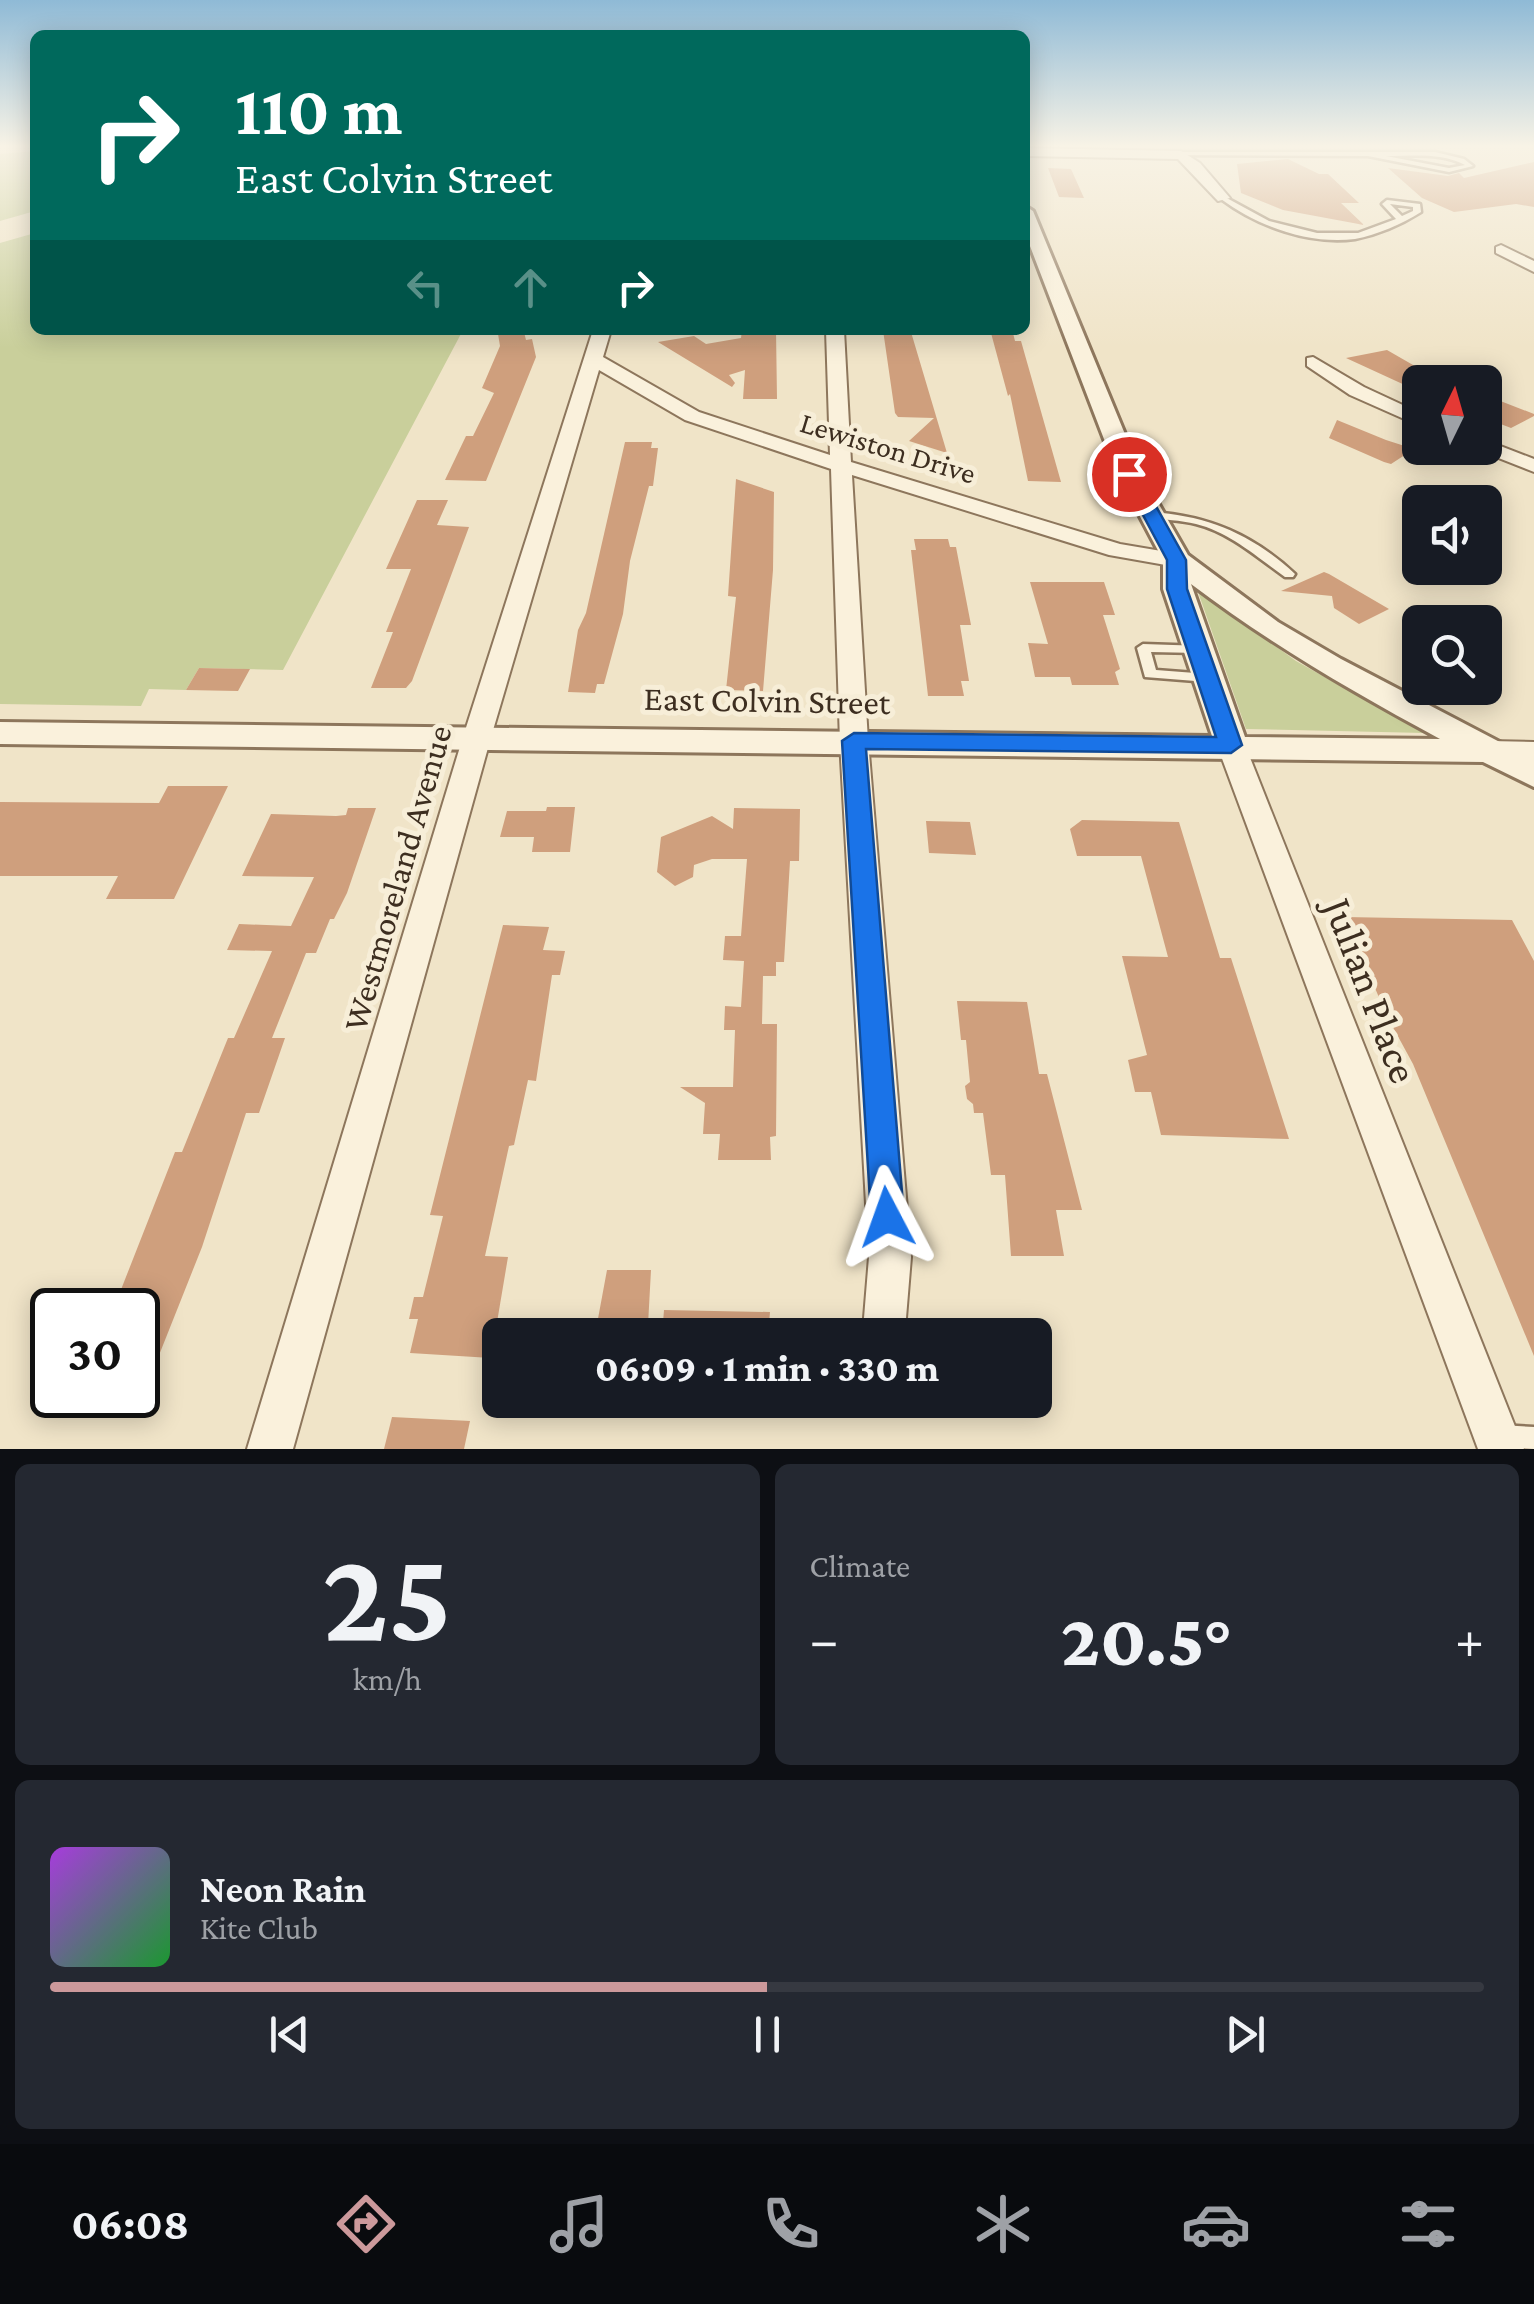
<!DOCTYPE html>
<meta charset="utf-8">
<style>
:root{--surface:#171b24;--page:#242831;--text:#f1f3f6;--muted:#9ea1a6;--line:#363941;--accent:#cc999b}
body{margin:0;font-family:"Crimson Pro",serif;background:var(--page);color:var(--text);height:100vh;display:flex;flex-direction:column;font-size:38px;white-space:nowrap}
*{box-sizing:border-box;margin:0}
p{font-size:32px;color:var(--muted)}
.icon{flex:none;width:55px;height:55px;fill:none;stroke:currentColor;stroke-width:2;stroke-linecap:round;stroke-linejoin:round}
.map{position:relative;height:1449px;overflow:hidden}
.panel{display:flex;flex-direction:column;gap:15px;padding:15px;background:#0d0f14;flex:1}
.panel>*{flex:none}
.hud{position:absolute;left:30px;top:30px;width:1000px;height:305px;border-radius:15px;box-shadow:0 5px 25px #0003;background:#00695c;color:#fff;overflow:hidden}
.needle{width:65px;rotate:5deg}
.tools{position:absolute;left:1402px;top:365px;display:grid;gap:20px}
.tools a{display:grid;place-items:center;width:100px;height:100px;border-radius:15px;background:var(--surface);box-shadow:0 5px 25px #0003;font-size:50px}
.speed{position:absolute;left:30px;top:1288px;display:flex;gap:20px;font-size:50px;font-weight:700;text-align:center}
.speed>*{display:grid;place-content:center;width:130px;height:130px;border-radius:50%;background:var(--surface);box-shadow:0 5px 25px #0003;line-height:1}
.speed .limit{border:5px solid #111;border-radius:15px;background:#fff;color:#111}
.pin{position:absolute;display:grid;place-items:center;width:85px;height:85px;color:#fff;margin:-42px;border:5px solid #fff;border-radius:50%;box-shadow:0 2px 10px #0007}
.me{position:absolute;width:110px;margin:-55px;rotate:356deg;stroke-linejoin:round;filter:drop-shadow(0 0 8px #0008)}
.turn{display:flex;align-items:center;gap:35px;height:210px;padding:0 40px;font-size:45px}
.turn .icon{width:130px;height:130px;stroke-width:2.5}
.turn b{display:block;font-size:70px;line-height:85px}
.lanes{display:flex;align-items:center;height:95px;padding:0 40px;background:#0003;justify-content:center;gap:50px;direction:ltr}
.lanes .off{opacity:.35}
.big{font-size:75px;font-weight:800;line-height:1.1}
.panel .tile{flex:1;display:flex;flex-direction:column;justify-content:center;gap:15px;min-width:0;padding:0 35px;border-radius:15px;background:var(--page)}
.panel .dial{align-items:center;gap:0}
.dial b{font-size:130px;line-height:1}
.song{display:flex;align-items:center;gap:30px}
.cover{width:120px;height:120px;border-radius:15px;background:linear-gradient(135deg,hsl(280 70% 55%),hsl(130 70% 35%))}
.played{height:10px;border-radius:5px;background:linear-gradient(90deg,var(--accent) 50%,var(--line) 50%)}
.keys{display:flex;justify-content:space-around;direction:ltr}
.heat{display:flex;justify-content:space-between;align-items:center;font-size:55px;direction:ltr}
.panel .tiles{flex:1;display:grid;gap:15px;grid-template-columns:1fr 1fr}
.tile:last-child{grid-column:span 2}
.trip{position:absolute;left:482px;top:1318px;width:570px;height:100px;border-radius:15px;background:var(--surface);box-shadow:0 5px 25px #0003;font-weight:800;line-height:100px;text-align:center}
.tabs{display:flex;height:160px;justify-content:space-around;align-items:center;background:#090b0e;color:var(--muted)}
.tabs .icon{width:70px;height:70px}
.tabs .current{color:var(--accent)}
.tabs b{font-size:45px;color:var(--text)}
.map>svg:first-child{display:block}
</style>
<div class="map">
<svg width="1534" height="1449" viewBox="0 0 1534 1449">
<rect width="100%" height="100%" fill="#f0e4c8"/>
<path fill="#c9cf9b" d="M35,151V211L0,221V154Z
M35,233V330H463L283,670L199,668L186,690L149,689L141,706L0,704V243Z
M1197,589L1296,661L1425,733L1246,729Z"/>
<path fill="#cf9f7d" d="M1288,159L1319,174H1328L1359,203H1341L1364,225L1283,210L1241,193L1237,164Z
M1534,162V207L1516,204L1454,212L1422,198L1388,168L1448,176L1459,173L1464,178Z
M1048,168L1071,169L1084,198L1059,197Z
M742,330H776L777,399H743L745,370L729,375L735,383L732,387L658,342L694,336L706,344L741,338Z
M883,330L911,332L947,453L909,441L934,418L898,417L895,413Z
M524,332L526,340L532,339L536,357L486,481L445,480L466,436H473L494,393L482,388L500,346L498,334Z
M991,333H1013L1015,341H1021L1061,482L1028,481L1010,394L1008,396Z
M1387,350L1420,369V392L1346,358Z
M1485,395L1534,414V416L1511,428L1485,418Z
M1337,420L1386,440L1414,449L1391,464L1384,462L1329,438Z
M625,442H652L651,448H658L653,486H649L630,561L623,614L604,684H597L595,693L568,692L578,630L586,613Z
M736,479L774,492L773,570L763,691L726,690L736,597L728,596Z
M417,500H448L437,525L469,527L412,681L406,688H371L393,632H386L411,569H386Z
M914,539H948L950,547H956L971,625H960L969,681H961L964,696H928L911,550H916Z
M1324,572L1329,574L1389,609L1359,624L1334,608L1332,596L1281,591Z
M1030,582H1104L1115,615H1103L1120,669L1115,672L1119,685H1072L1070,677H1035L1028,643L1048,644Z
M199,668L250,669L238,691L186,690Z
M168,786H228L174,899H106L118,876H0V802L159,803Z
M547,807H575L570,852H532L534,837H500L507,811H546Z
M348,808H376L347,893L334,919H330L316,953H306L272,1038H285L259,1113H246L202,1247L138,1408V1310H113L175,1152H182L228,1038H234L272,951L227,950L239,924L291,926L314,877L242,876L271,814L336,816L346,815Z
M734,808L800,809L799,861H790L784,962H776V976H763L762,1024H777L776,1136L770,1137L771,1160H718L720,1134H703L705,1103L680,1087H733L735,1030H724L725,1006L741,1007L744,961L723,960L725,936H741L747,859H712L694,865L693,877L675,886L657,872L661,837L712,816L733,829Z
M1082,820L1179,822L1220,958H1231L1289,1139L1161,1135L1151,1092H1135L1128,1060L1147,1055L1122,956L1168,957L1141,856H1077L1070,829Z
M926,821L970,822L976,855L929,853Z
M1344,917L1512,920L1534,961V1356L1413,1064L1388,1018Z
M503,925L549,927L543,950L565,951L560,975H552L536,1081L528,1080L514,1145L509,1146L485,1256L508,1257L491,1358L410,1353L418,1319H409L414,1297H423L443,1216L430,1215Z
M957,1001L1027,1002L1039,1074H1047L1082,1210H1056L1064,1256H1011L1005,1175H991L983,1113H974L973,1104L967,1099L965,1086L970,1082L966,1040H961Z
M607,1270H651L648,1325L597,1324Z
M664,1310L770,1312L768,1335H662Z
M392,1417L470,1421L464,1449H384Z"/>
<g fill="none" stroke-linecap="round" stroke-linejoin="round">
<g stroke="#8d765c" stroke-width="5">
<path id="service" d="M1170,152H1435L1464,159L1473,166L1449,172L1368,156L1168,155ZM1386,156C1412,156 1441,152 1465,165L1449,168Z
M1223,196L1269,221L1317,233H1358L1396,219L1382,204L1387,200L1420,204L1421,212C1402,224 1377,235 1355,239C1309,245 1257,226 1221,199ZM1390,204L1413,207V211L1402,216Z
M1152,512C1209,516 1253,535 1295,574L1293,577H1285C1257,557 1229,532 1196,524C1180,520 1164,520 1148,517V513Z
M1143,644L1203,646L1204,649L1203,652L1198,653L1151,652L1156,670L1208,674L1215,678L1208,682L1145,677L1137,648Z
M1500,1425L1534,1427V1449L1500,1447L1492,1444L1489,1436L1492,1428Z"/>
</g>
<g stroke="#8d765c" stroke-width="4">
<path id="minor" d="M1025,148L1181,151L1200,163L1230,198L1218,201L1178,159L1025,156Z
M1501,245L1534,261V272L1496,253V247Z
M593,330H611L603,357L699,412L830,455L826,330H844L851,462L1120,544L1185,555L1189,560L1177,567L1109,555L852,475L868,741L911,1257L906,1318L900,1333L874,1335L864,1318L869,1257L840,741L831,469L685,420L599,370L491,737L293,1449H247L463,737Z
M1313,357L1364,387L1420,413V426L1350,395L1307,366V358Z
M1485,440L1534,459V472L1478,450L1476,448H1485Z
M1231,735L1241,738L1245,745L1524,1449H1478L1217,745L1221,738Z
M1489,741L1534,742V762L1479,758L1475,751L1479,744Z"/>
</g>
<g stroke="#8d765c" stroke-width="6">
<path id="tertiary" d="M1025,206L1033,211L1141,473L1188,555L1278,622L1341,659L1534,760V787L1483,762L0,744V722L1212,736L1163,589V560L1117,473L1025,233ZM1191,584C1270,644 1353,692 1440,739L1245,737Z"/>
</g>
<use href="#service" fill="#faf1dc" fill-rule="evenodd"/>
<use href="#minor" fill="#faf1dc" fill-rule="evenodd"/>
<use href="#tertiary" fill="#faf1dc" fill-rule="evenodd"/>
</g>
<linearGradient id="sky" x2="0" y2="1"><stop stop-color="#8fbad6"/><stop offset="0.42" stop-color="#f8f3e6"/><stop offset="1" stop-color="#f8f3e6" stop-opacity="0"/></linearGradient>
<rect width="1534" height="348" fill="url(#sky)"/>
<path fill="#1a73e8" stroke="#114b97" stroke-width="2.5" d="M1129,468L1138,474L1186,560L1187,589L1242,745L1231,753L866,749L904,1217L899,1228L887,1233L876,1228L871,1217L842,741L854,733L1216,737L1167,589V560L1121,474Z"/>
<g text-anchor="middle" stroke-width="10" stroke-linejoin="round" paint-order="stroke">
<g font-size="30" fill="#3d2e20" stroke="#f7eed8">
<text transform="translate(888 448) rotate(17)" y="10">Lewiston Drive</text>
</g>
<g font-size="35" fill="#3d2e20" stroke="#f7eed8">
<text transform="translate(767 700) rotate(1)" y="12">East Colvin Street</text>
<text transform="translate(397 878) rotate(-74)" y="12">Westmoreland Avenue</text>
</g>
<g font-size="42" fill="#3d2e20" stroke="#f7eed8">
<text transform="translate(1372 990) rotate(69)" y="15">Julian Place</text>
</g>
</g>
</svg>
<div class="tools">
<a><svg class="needle" viewBox="-14 -14 28 28"><path d="M0-13l5 13h-10z" fill="#e53935"/><path d="M0 13l5-13h-10z" fill="#9ea1a6"/></svg></a>
<a><svg class="icon" aria-label="sound" viewBox="0 0 24 24"><path d="M4 9h4l5-4v14l-5-4H4zM17 9q2 3 0 6"/></svg></a>
<a><svg class="icon" aria-label="search" viewBox="0 0 24 24"><circle cx="10" cy="10" r="6"/><path d="M15 15l6 6"/></svg></a>
</div>
<div class="speed"><div class="limit">30</div></div>
<div class="pin" style="left:1129px;top:474px;background:#d93025"><svg class="icon" aria-label="arrive" viewBox="0 0 24 24"><path d="M6 21V4h12l-3 4 3 4H6"/></svg></div>
<svg class="me" style="left:887px;top:1217px" viewBox="-20 -20 40 40"><path d="M0-17L14 15 0 8-14 15z" fill="#1a73e8" stroke="#fff" stroke-width="4"/></svg>
<div class="trip">06:09 · 1 min · 330 m</div>
<div class="hud">
<div class="turn"><svg class="icon" aria-label="right" viewBox="0 0 24 24"><path d="M7 20v-9h11M14 6l5 5-5 5"/></svg><div><b>110 m</b>East Colvin Street</div></div>
<div class="lanes"><svg class="icon off" aria-label="left" viewBox="0 0 24 24"><path d="M17 20v-9H6M10 6l-5 5 5 5"/></svg><svg class="icon off" aria-label="ahead" viewBox="0 0 24 24"><path d="M12 20V5M6 11l6-6 6 6"/></svg><svg class="icon" aria-label="right" viewBox="0 0 24 24"><path d="M7 20v-9h11M14 6l5 5-5 5"/></svg></div>
</div>
</div>
<section class="panel">
<div class="tiles">
<div class="tile dial"><b>25</b><p>km/h</p></div>
<div class="tile"><p>Climate</p>
<div class="heat"><a>−</a><b class="big">20.5°</b><a>+</a></div>
</div>
<div class="tile">
<div class="song"><i class="cover"></i><div><b>Neon Rain</b><p>Kite Club</p></div></div>
<div class="played"></div>
<div class="keys"><svg class="icon" aria-label="previous" viewBox="0 0 24 24"><path d="M18 5L8 12l10 7zM5 5v14"/></svg><svg class="icon" aria-label="pause" viewBox="0 0 24 24"><path d="M8 5v14M16 5v14"/></svg><svg class="icon" aria-label="next" viewBox="0 0 24 24"><path d="M6 5l10 7-10 7zM19 5v14"/></svg></div>
</div>
</div>
</section>
<nav class="tabs">
<b>06:08</b>
<svg class="icon current" aria-label="directions" viewBox="0 0 24 24"><path d="M12 3l9 9-9 9-9-9zM9 14v-3h6M13 9l2 2-2 2"/></svg>
<svg class="icon" aria-label="music" viewBox="0 0 24 24"><path d="M9 18V5l10-2v13"/><circle cx="6" cy="18" r="3"/><circle cx="16" cy="16" r="3"/></svg>
<svg class="icon" aria-label="phone" viewBox="0 0 24 24"><path d="M5 4h4l2 5-3 2q2 4 5 5l2-3 5 2v4C11 20 4 13 5 4z"/></svg>
<svg class="icon" aria-label="climate" viewBox="0 0 24 24"><path d="M12 3v18M4 7l16 10M4 17L20 7"/></svg>
<svg class="icon" aria-label="car" viewBox="0 0 24 24"><path d="M5 17H2v-5l4-1 3-4h7l3 4 3 1v5h-3M9 17h6M6 11h13"/><circle cx="7" cy="17" r="2"/><circle cx="17" cy="17" r="2"/></svg>
<svg class="icon" aria-label="filters" viewBox="0 0 24 24"><path d="M4 7h16M4 17h16"/><circle cx="9" cy="7" r="2"/><circle cx="15" cy="17" r="2"/></svg>
</nav>
